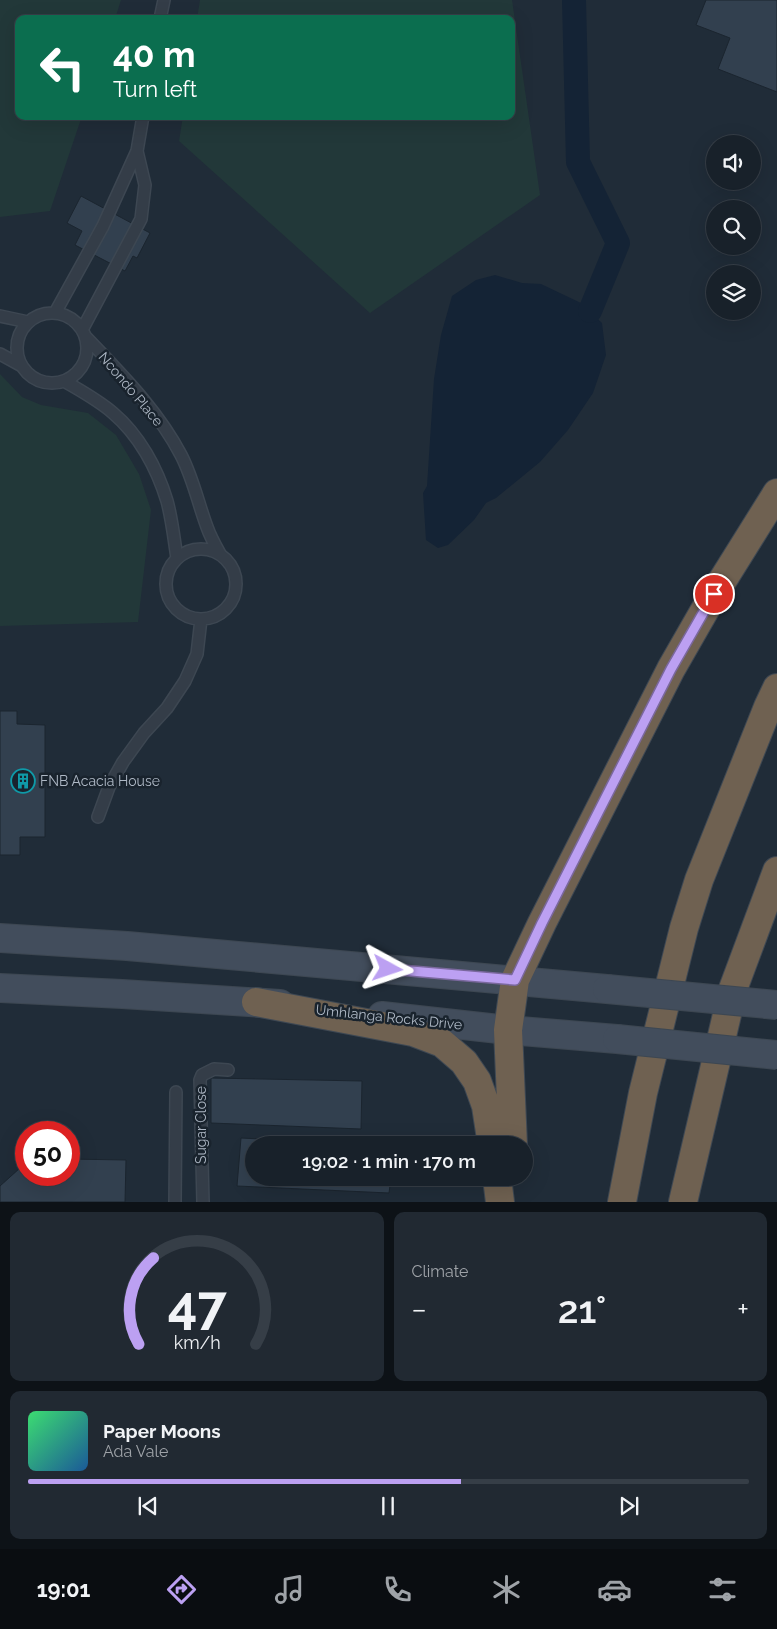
<!DOCTYPE html>
<meta charset="utf-8">
<style>
:root{--surface:#18212a;--page:#212932;--text:#f1f3f6;--muted:#9fa3a8;--line:#363e47;--accent:#bca0f2}
body{margin:0;font-family:Raleway,sans-serif;background:var(--page);color:var(--text);height:100vh;display:flex;flex-direction:column;font-size:19px;white-space:nowrap}
*{box-sizing:border-box;margin:0}
p{font-size:16px;color:var(--muted)}
.icon{flex:none;width:28px;height:28px;fill:none;stroke:currentColor;stroke-width:2;stroke-linecap:round;stroke-linejoin:round}
.map{position:relative;height:1202px;overflow:hidden}
.details{display:flex;flex-direction:column;gap:10px;padding:10px;background:#0d1217;flex:1}
.details>*{flex:none}
.guide{position:absolute;left:15px;top:15px;width:500px;height:105px;border-radius:10px;box-shadow:0 5px 20px #0002,0 0 0 1px var(--line);background:#0b6e4f;color:#fff;overflow:hidden}
.fabs{position:absolute;left:706px;top:135px;display:grid;gap:10px}
.fabs a{display:grid;place-items:center;width:55px;height:55px;border-radius:50%;background:var(--surface);box-shadow:0 5px 20px #0002,0 0 0 1px var(--line);font-size:25px}
.speed{position:absolute;left:15px;top:1121px;display:flex;gap:10px;font-size:25px;font-weight:700;text-align:center}
.speed>*{display:grid;place-content:center;width:65px;height:65px;border-radius:50%;background:var(--surface);box-shadow:0 5px 20px #0002,0 0 0 1px var(--line);line-height:1}
.speed .limit{border:8px solid #d22;background:#fff;color:#111}
.pin{position:absolute;display:grid;place-items:center;width:42px;height:42px;color:#fff;margin:-21px;border:2px solid #fff;border-radius:50%;box-shadow:0 1px 5px #0007}
.me{position:absolute;width:55px;margin:-28px;rotate:95deg;stroke-linejoin:round;filter:drop-shadow(0 0 4px #0008)}
.turn{display:flex;align-items:center;gap:18px;height:105px;padding:0 15px;font-size:22px}
.turn .icon{width:65px;height:65px;stroke-width:2.5}
.turn b{display:block;font-size:35px;line-height:42px}
.big{font-size:38px;font-weight:600;line-height:1.1}
.details .widget{flex:1;display:flex;flex-direction:column;justify-content:center;gap:8px;min-width:0;padding:0 18px;border-radius:10px;background:var(--page)}
.details .dial{align-items:center;gap:0}
.dial svg{height:130px;overflow:visible;fill:none;stroke:var(--line);stroke-width:7;stroke-linecap:round;text-anchor:middle}
.dial text{fill:var(--text);stroke:none}
.song{display:flex;align-items:center;gap:15px}
.cover{width:60px;height:60px;border-radius:8px;background:linear-gradient(135deg,hsl(140 70% 55%),hsl(210 70% 35%))}
.played{height:5px;border-radius:2px;background:linear-gradient(90deg,var(--accent) 60%,var(--line) 60%)}
.keys{display:flex;justify-content:space-around;direction:ltr}
.heat{display:flex;justify-content:space-between;align-items:center;font-size:28px;direction:ltr}
.details .tiles{flex:1;display:grid;gap:10px;grid-template-columns:1fr 1fr}
.widget:last-child{grid-column:span 2}
.trip{position:absolute;left:245px;top:1136px;width:288px;height:50px;border-radius:25px;background:var(--surface);box-shadow:0 5px 20px #0002,0 0 0 1px var(--line);font-weight:600;line-height:50px;text-align:center}
.tab-bar{display:flex;height:80px;justify-content:space-around;align-items:center;background:#0a0d11;color:var(--muted)}
.tab-bar .icon{width:35px;height:35px}
.tab-bar .on{color:var(--accent)}
.tab-bar b{font-size:22px;color:var(--text)}
.map>svg:first-child{display:block}
</style>
<div class="map">
<svg width="777" height="1202" viewBox="0 0 777 1202">
<rect width="100%" height="100%" fill="#202c38"/>
<path fill="#223839" d="M0,0H121L115,19H19V116H82L50,211L0,217Z
M200,0H512L540,195L370,313L179,141L183,116H511V19H197Z
M0,374L22,397L41,405L88,413L116,435L139,474L151,510L138,622L0,626Z"/>
<path fill="#142335" d="M495,275L522,283L541,284L581,303L602,323L606,355L593,393L568,430L540,462L496,498L486,503L474,520L448,545L438,548L426,540L423,493L427,486L434,379L441,335L452,296L476,280Z"/>
<g fill="none" stroke-linecap="round" stroke-linejoin="round">
<path stroke="#142335" stroke-width="24" d="M574,0L578,162L618,243L590,311"/>
</g>
<path fill="#32404f" stroke="#1b252f" d="M706,0H777V92L718,69L730,38L696,25Z
M81,196L150,233L137,258L133,256L125,271L75,245L82,231L67,223Z
M0,711H17V724L45,725V837H20V855H0Z
M211,1078L362,1081L361,1129L211,1123Z
M241,1138L380,1145H254V1178H391L389,1193L237,1186Z
M69,1159L126,1160L125,1202H0V1186L20,1168L26,1165V1175H69Z"/>
<g fill="none" stroke-linecap="round" stroke-linejoin="round">
<g stroke="#3d4752" stroke-width="14">
<path id="service" d="M160,19L164,0
M55,313L103,226L137,151L143,116
M17 348a35 35 0 1 1 70 0a35 35 0 1 1-70 0Z
M0,316L28,322
M82,330L141,219L145,185L137,151
M85,336C120,373 157,409 181,455C193,478 198,503 207,527C210,536 215,545 220,554
M0,354L22,366
M64,381C81,391 98,400 113,413C139,435 157,468 167,501C172,519 174,539 177,558
M166 584a35 35 0 1 1 70 0a35 35 0 1 1-70 0Z
M98,817L109,787L123,762L144,733L167,708L185,681L197,654L201,619
M175,1202L176,1092
M203,1202L200,1080L202,1075L214,1069L228,1070"/>
</g>
<g stroke="#3d4752" stroke-width="30">
<path id="secondary" d="M0,938L127,946L607,989
M0,988L122,994L280,1004
M382,1016L508,1030L617,1039"/>
</g>
<g stroke="#3e4853" stroke-width="30">
<path id="motorway" d="M256,1002L413,1032L442,1043L464,1062L477,1081L486,1106L492,1145
M513,1145L508,1030L515,980L542,923L671,669L714,594L777,493
M497,1178L500,1202
M622,1202L643,1093L684,928L699,880L768,707L777,688
M683,1202L733,989L777,871"/>
</g>
<use href="#service" stroke="#343d48" stroke-width="11"/>
<use href="#secondary" stroke="#424d5c" stroke-width="28"/>
<use href="#motorway" stroke="#6f6151" stroke-width="28"/>
<g stroke="#3d4752" stroke-width="30" stroke-linecap="butt">
<path id="secondary-bridge" d="M607,989L777,1005
M617,1039L777,1055"/>
</g>
<use href="#secondary-bridge" stroke="#424d5c" stroke-width="28"/>
</g>
<g fill="none" stroke-linecap="round" stroke-linejoin="round">
<g stroke="#7a689d" stroke-width="12">
<path id="route" d="M388,969L515,980L542,923L671,669L714,594"/>
</g>
<use href="#route" stroke="#bca0f2" stroke-width="9"/>
</g>
<defs>
<g id="building-ring" transform="scale(1.25)"><circle r="9.5" fill="#19232d" stroke="#0f9aa8" stroke-width="1.5"/><path d="M-4-6H4V6H1V3H-1V6H-4ZM-2.5-4.3h1.7v1.8h-1.7ZM.8-4.3h1.7v1.8H.8ZM-2.5-1h1.7V.8h-1.7ZM.8-1h1.7V.8H.8Z" fill="#0f9aa8"/></g>
</defs>
<g fill-rule="evenodd">
<use href="#building-ring" x="23" y="781"/>
</g>
<g text-anchor="middle" stroke-width="5" stroke-linejoin="round" paint-order="stroke">
<g font-size="14" fill="#aeb8c5" stroke="#19232d">
<text transform="translate(131 389) rotate(50)" y="5">Ncondo Place</text>
<text transform="translate(389 1017) rotate(6)" y="5">Umhlanga Rocks Drive</text>
<text transform="translate(201 1125) rotate(-90)" y="5">Sugar Close</text>
</g>
<g font-size="14" fill="#aeb8c5" stroke="#19232d" text-anchor="start">
<text x="40" y="786">FNB Acacia House</text>
</g>
</g>
</svg>
<div class="fabs">
<a><svg class="icon" aria-label="sound" viewBox="0 0 24 24"><path d="M4 9h4l5-4v14l-5-4H4zM17 9q2 3 0 6"/></svg></a>
<a><svg class="icon" aria-label="search" viewBox="0 0 24 24"><circle cx="10" cy="10" r="6"/><path d="M15 15l6 6"/></svg></a>
<a><svg class="icon" aria-label="layers" viewBox="0 0 24 24"><path d="M12 4l9 5-9 5-9-5zM3 14l9 5 9-5"/></svg></a>
</div>
<div class="speed"><div class="limit">50</div></div>
<div class="pin" style="left:714px;top:594px;background:#d93025"><svg class="icon" aria-label="arrive" viewBox="0 0 24 24"><path d="M6 21V4h12l-3 4 3 4H6"/></svg></div>
<svg class="me" style="left:388px;top:969px" viewBox="-20 -20 40 40"><path d="M0-17L14 15 0 8-14 15z" fill="#bca0f2" stroke="#fff" stroke-width="4"/></svg>
<div class="trip">19:02 · 1 min · 170 m</div>
<div class="guide">
<div class="turn"><svg class="icon" aria-label="left" viewBox="0 0 24 24"><path d="M17 20v-9H6M10 6l-5 5 5 5"/></svg><div><b>40 m</b>Turn left</div></div>
</div>
</div>
<section class="details">
<div class="tiles">
<div class="widget dial"><svg viewBox="0 0 100 80">
<path d="M14 69A42 42 0 1 1 86 69"/>
<path d="M14 69A42 42 0 0 1 23 16" stroke="#bca0f2"/>
<text x="50" y="56" font-size="32" font-weight="700">47</text>
<text x="50" y="72" font-size="11">km/h</text>
</svg></div>
<div class="widget"><p>Climate</p>
<div class="heat"><a>−</a><b class="big">21°</b><a>+</a></div>
</div>
<div class="widget">
<div class="song"><i class="cover"></i><div><b>Paper Moons</b><p>Ada Vale</p></div></div>
<div class="played"></div>
<div class="keys"><svg class="icon" aria-label="previous" viewBox="0 0 24 24"><path d="M18 5L8 12l10 7zM5 5v14"/></svg><svg class="icon" aria-label="pause" viewBox="0 0 24 24"><path d="M8 5v14M16 5v14"/></svg><svg class="icon" aria-label="next" viewBox="0 0 24 24"><path d="M6 5l10 7-10 7zM19 5v14"/></svg></div>
</div>
</div>
</section>
<nav class="tab-bar">
<b>19:01</b>
<svg class="icon on" aria-label="directions" viewBox="0 0 24 24"><path d="M12 3l9 9-9 9-9-9zM9 14v-3h6M13 9l2 2-2 2"/></svg>
<svg class="icon" aria-label="music" viewBox="0 0 24 24"><path d="M9 18V5l10-2v13"/><circle cx="6" cy="18" r="3"/><circle cx="16" cy="16" r="3"/></svg>
<svg class="icon" aria-label="phone" viewBox="0 0 24 24"><path d="M5 4h4l2 5-3 2q2 4 5 5l2-3 5 2v4C11 20 4 13 5 4z"/></svg>
<svg class="icon" aria-label="climate" viewBox="0 0 24 24"><path d="M12 3v18M4 7l16 10M4 17L20 7"/></svg>
<svg class="icon" aria-label="car" viewBox="0 0 24 24"><path d="M5 17H2v-5l4-1 3-4h7l3 4 3 1v5h-3M9 17h6M6 11h13"/><circle cx="7" cy="17" r="2"/><circle cx="17" cy="17" r="2"/></svg>
<svg class="icon" aria-label="filters" viewBox="0 0 24 24"><path d="M4 7h16M4 17h16"/><circle cx="9" cy="7" r="2"/><circle cx="15" cy="17" r="2"/></svg>
</nav>
